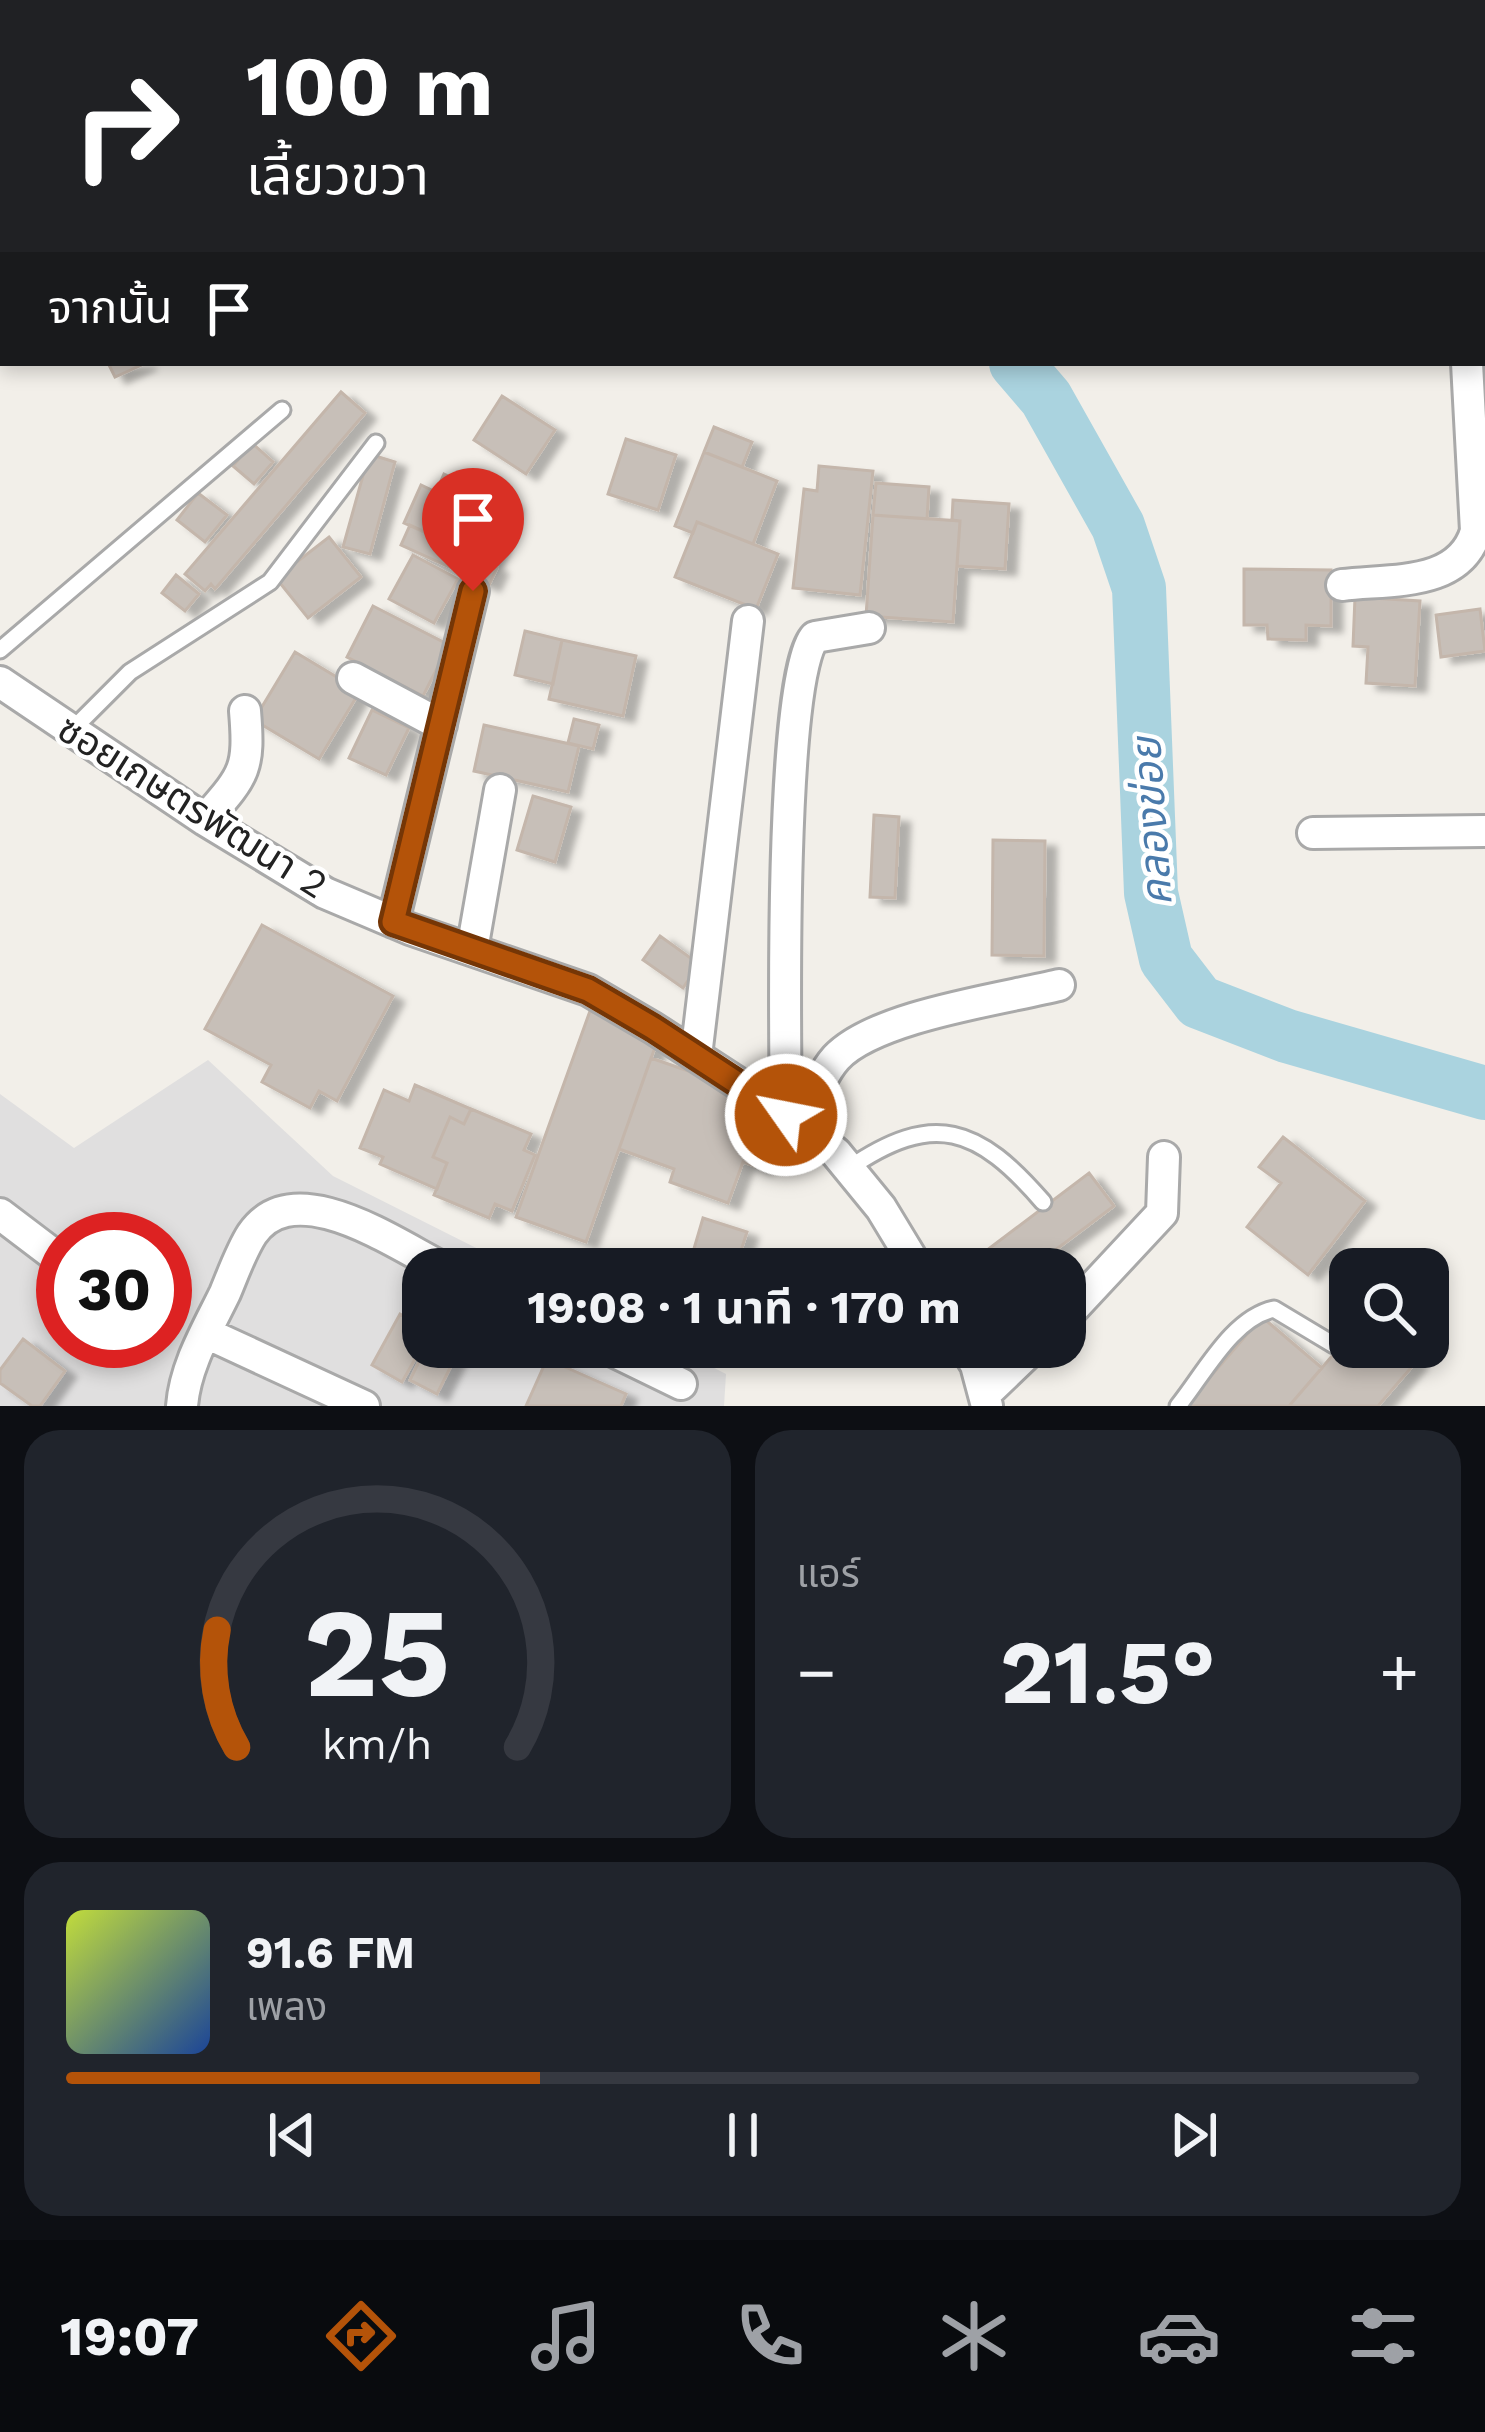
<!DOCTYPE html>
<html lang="th">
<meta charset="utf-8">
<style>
:root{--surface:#171b24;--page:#20242c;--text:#f1f3f6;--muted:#9ea1a6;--line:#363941;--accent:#b45309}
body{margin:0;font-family:"Work Sans","Noto Sans Thai",sans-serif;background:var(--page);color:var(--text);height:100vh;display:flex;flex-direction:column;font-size:45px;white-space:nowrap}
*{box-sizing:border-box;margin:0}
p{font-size:39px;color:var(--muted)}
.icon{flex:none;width:66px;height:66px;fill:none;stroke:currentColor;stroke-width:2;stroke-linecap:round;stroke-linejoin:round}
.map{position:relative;height:1406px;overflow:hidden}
.panel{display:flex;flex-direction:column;gap:24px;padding:24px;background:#0d0f14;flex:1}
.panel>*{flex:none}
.guide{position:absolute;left:0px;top:0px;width:1485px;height:366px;box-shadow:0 6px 18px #0003;background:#202124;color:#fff;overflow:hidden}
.controls{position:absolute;left:1329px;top:1248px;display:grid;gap:24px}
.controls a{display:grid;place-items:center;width:120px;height:120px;border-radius:24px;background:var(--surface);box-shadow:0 6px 18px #0003;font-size:60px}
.speed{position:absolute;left:36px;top:1212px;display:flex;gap:24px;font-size:60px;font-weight:700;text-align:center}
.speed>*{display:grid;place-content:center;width:156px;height:156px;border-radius:50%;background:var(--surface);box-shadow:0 6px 18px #0003;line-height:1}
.speed .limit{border:18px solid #d22;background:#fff;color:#111}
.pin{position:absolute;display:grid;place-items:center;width:102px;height:102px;color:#fff;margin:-123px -51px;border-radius:50% 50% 50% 0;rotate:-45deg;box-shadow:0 0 12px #0007}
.pin .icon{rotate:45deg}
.me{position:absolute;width:132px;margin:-66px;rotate:303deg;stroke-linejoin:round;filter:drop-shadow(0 0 9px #0008)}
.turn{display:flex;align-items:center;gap:42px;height:252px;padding:0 48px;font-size:54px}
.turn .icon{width:156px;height:156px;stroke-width:2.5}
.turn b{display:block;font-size:84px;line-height:102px}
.then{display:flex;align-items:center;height:114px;padding:0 48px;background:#0003;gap:24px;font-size:45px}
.big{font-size:90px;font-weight:700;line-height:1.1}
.panel .card{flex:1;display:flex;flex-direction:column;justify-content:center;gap:18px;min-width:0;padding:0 42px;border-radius:36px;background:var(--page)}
.panel .dial{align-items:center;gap:0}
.dial svg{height:312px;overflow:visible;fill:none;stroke:var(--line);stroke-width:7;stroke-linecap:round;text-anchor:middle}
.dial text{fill:var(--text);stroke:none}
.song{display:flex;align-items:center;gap:36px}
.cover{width:144px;height:144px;border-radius:18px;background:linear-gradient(135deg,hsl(70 70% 55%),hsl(220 70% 35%))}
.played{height:12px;border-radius:6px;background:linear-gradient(90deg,var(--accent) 35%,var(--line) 35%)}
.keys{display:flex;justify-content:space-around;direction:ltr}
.heat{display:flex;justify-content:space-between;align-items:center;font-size:66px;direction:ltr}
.panel .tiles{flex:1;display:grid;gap:24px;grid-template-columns:1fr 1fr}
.card:last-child{grid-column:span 2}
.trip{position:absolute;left:402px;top:1248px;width:684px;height:120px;border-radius:36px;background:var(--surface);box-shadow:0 6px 18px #0003;font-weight:700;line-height:120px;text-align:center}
.menu{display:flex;height:192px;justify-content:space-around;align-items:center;background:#090b0e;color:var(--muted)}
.menu .icon{width:84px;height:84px}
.menu .selected{color:var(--accent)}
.menu b{font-size:54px;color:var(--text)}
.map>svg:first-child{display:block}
</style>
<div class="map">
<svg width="1485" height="1406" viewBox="0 0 1485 1406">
<defs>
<filter id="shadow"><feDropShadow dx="11" dy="6" stdDeviation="3" flood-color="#0004"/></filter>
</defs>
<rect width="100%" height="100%" fill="#f2efe9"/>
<path fill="#e0dfdf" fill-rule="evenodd" d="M208,1060L333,1176L518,1269H423V1347H673L726,1374L724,1406H0V1094L74,1148ZM63,1239H165V1341H63Z"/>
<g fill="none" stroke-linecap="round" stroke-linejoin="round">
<path stroke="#aad3df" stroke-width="54" d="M495,0L498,3
M1016,363L1046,398L1118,526L1139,588L1151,893L1166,959L1199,1002L1287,1036L1485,1093"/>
</g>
<path fill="#c7bfb8" stroke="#c4b6ab" stroke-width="3" filter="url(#shadow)" d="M108,363H146L115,377Z
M341,392L365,413L215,589L211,584L205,591L185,574Z
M502,396L555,430L526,474L474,440Z
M714,427L752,442L742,467L704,452Z
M626,439L676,455L658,510L608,494Z
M252,443L273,462L254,484L233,466Z
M704,452L777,481L753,544L697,522L693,533L675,526Z
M369,454L395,462L370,554L343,547Z
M819,466L873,471L860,595L793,588L804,489L817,491Z
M444,474L511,504L494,543L488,541L485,547L477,543L472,553L404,523L421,485L436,492Z
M876,483L929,487L927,519L873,515Z
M198,493L227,515L205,542L177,520Z
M953,500L1009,504L1005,569L957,566L960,521L952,520Z
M873,515L960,521L953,622L866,616Z
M697,522L778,554L756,609L675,577Z
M410,525L472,553L477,543L485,547L488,541L498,545L490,565L497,568L489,585L401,545Z
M329,537L361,577L308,618L276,578Z
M413,555L458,579L434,623L389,599Z
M1244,569L1331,570V626L1306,625V640L1268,639L1267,625H1244Z
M176,575L199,594L185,611L162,593Z
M1355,597L1420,601L1415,686L1366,683L1368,647L1353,646Z
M373,606L449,645L423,696L347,657Z
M1480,609L1485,651L1441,657L1436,615Z
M525,631L562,640L553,684L515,675Z
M562,640L636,656L623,716L549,699Z
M295,652L360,691L319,759L254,720Z
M372,710L409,728L386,775L349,758Z
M574,719L599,725L593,749L568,743Z
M484,725L579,746L568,792L474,771Z
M533,796L571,807L555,862L517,850Z
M874,815L899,817L895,898L870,897Z
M993,840L1045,841L1044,956L992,955Z
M262,925L393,996L337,1101L319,1091L310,1108L262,1082L271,1065L205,1029Z
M660,936L699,964L683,988L643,960Z
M590,1011L659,1036L586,1242L516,1217Z
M651,1058L743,1090L735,1110L761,1119L758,1126L774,1131L761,1168L743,1162L728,1203L670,1182L674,1169L619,1149Z
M415,1085L471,1109L464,1124L450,1117L433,1157L447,1163L437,1189L380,1164L383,1157L360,1148L384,1090L409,1101Z
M471,1109L531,1134L524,1150L535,1155L512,1211L495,1204L489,1218L434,1195L447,1163L433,1157L450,1117L464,1124Z
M1283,1137L1365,1201L1308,1275L1247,1227L1281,1183L1259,1167Z
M1089,1173L1114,1206L1030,1269H962Z
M703,1218L747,1232L735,1269H680L683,1257L691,1259Z
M400,1314L423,1327V1345L402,1382L372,1365Z
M1262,1317L1322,1368L1289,1406H1185Z
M1350,1335V1347H1398L1416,1362L1378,1406H1289Z
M23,1339L65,1371L40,1406H32L0,1383V1370Z
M426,1347L460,1348L437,1394L410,1380Z
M547,1359L626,1394L621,1406H526Z"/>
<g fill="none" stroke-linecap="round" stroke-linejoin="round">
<g stroke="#a9a9a9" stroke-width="21">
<path id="service" d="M0,650L282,410
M71,731L130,672L270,582L376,443
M848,1169C934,1110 978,1127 1043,1202
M1178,1406C1204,1374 1232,1318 1274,1309L1334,1345"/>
</g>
<g stroke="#a9a9a9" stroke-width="36">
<path id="minor" d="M203,0L212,3
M910,0L915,3
M1462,0V3
M87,3L96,0
M348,3V0
M1121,3L1122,0
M1189,3L1190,0
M0,106L3,105
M1342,585C1391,579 1460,587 1476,531L1467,363
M353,678L441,725
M0,682L205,820L325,893L410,929L588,990L653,1028L802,1125L836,1153L881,1208L918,1269
M205,820C244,775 250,771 245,711
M1313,833L1485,831
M393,922L473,591
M472,950L500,790
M696,1056L748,621
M786,1115C785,1044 779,674 815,637L869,628
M802,1125C812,1103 820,1076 836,1058C875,1016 1002,999 1059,985
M0,1214L62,1261
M1065,1317L1162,1213L1164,1157
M206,1333L364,1406
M605,1347L681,1384
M965,1347L976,1365L987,1406
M984,1395L1034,1347
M182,1406C185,1366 208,1328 225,1293C233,1274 241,1251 252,1234C295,1172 396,1245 445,1269"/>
</g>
<use href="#service" stroke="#fff" stroke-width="15"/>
<use href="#minor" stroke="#fff" stroke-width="30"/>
</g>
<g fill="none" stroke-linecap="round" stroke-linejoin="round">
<g stroke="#753606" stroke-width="30">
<path id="route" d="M473,591L393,922L588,990L653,1028L786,1115"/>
</g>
<use href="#route" stroke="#b45309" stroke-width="21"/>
</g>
<g text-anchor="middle" stroke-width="9" stroke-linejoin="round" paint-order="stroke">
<g font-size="39" fill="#222" stroke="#fff">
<text transform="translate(193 806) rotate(32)" y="14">ซอยเกษตรพัฒนา 2</text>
</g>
<g font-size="42" font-style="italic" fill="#4a7aab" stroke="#fff">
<text transform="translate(1151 822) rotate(-94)" y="15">คลองข่อย</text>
</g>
</g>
</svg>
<div class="controls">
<a><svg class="icon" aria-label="search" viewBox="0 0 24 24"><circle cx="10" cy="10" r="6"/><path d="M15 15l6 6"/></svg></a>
</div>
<div class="speed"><div class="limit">30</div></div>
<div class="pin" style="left:473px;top:591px;background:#d93025"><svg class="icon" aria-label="arrive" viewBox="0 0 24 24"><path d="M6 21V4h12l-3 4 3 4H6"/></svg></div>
<svg class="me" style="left:786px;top:1115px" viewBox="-20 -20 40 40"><circle r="17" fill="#b45309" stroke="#fff" stroke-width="3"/><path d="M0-11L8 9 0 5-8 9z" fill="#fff"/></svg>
<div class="trip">19:08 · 1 นาที · 170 m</div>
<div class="guide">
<div class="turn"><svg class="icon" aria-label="right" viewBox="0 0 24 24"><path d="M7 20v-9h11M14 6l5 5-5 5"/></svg><div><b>100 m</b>เลี้ยวขวา</div></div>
<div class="then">จากนั้น<svg class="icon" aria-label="arrive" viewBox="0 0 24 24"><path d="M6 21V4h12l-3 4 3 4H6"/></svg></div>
</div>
</div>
<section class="panel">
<div class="tiles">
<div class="card dial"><svg viewBox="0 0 100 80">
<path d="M14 69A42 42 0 1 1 86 69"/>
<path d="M14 69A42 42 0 0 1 9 39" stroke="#b45309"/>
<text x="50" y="56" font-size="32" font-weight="700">25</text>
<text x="50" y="72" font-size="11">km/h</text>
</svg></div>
<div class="card"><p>แอร์</p>
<div class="heat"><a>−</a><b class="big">21.5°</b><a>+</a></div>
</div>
<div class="card">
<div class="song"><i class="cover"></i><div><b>91.6 FM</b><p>เพลง</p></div></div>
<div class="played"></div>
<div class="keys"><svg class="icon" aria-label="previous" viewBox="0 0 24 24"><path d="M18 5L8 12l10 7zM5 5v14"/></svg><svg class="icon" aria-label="pause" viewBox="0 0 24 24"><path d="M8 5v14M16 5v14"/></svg><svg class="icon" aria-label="next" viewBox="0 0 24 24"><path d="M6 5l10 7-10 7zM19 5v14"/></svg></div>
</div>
</div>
</section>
<nav class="menu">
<b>19:07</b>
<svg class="icon selected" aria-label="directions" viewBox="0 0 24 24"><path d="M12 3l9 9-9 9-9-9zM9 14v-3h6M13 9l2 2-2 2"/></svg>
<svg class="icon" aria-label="music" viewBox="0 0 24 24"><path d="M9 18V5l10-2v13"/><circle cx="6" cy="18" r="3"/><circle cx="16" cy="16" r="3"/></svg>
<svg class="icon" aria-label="phone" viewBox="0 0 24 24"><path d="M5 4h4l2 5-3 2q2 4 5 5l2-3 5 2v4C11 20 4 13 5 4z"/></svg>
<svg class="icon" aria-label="climate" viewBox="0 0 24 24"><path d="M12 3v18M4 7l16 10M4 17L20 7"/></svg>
<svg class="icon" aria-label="car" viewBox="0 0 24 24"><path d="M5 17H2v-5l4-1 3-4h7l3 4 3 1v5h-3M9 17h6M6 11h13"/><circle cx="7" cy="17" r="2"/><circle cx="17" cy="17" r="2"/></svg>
<svg class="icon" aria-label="filters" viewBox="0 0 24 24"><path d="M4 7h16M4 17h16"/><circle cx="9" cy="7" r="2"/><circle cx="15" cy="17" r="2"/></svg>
</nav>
